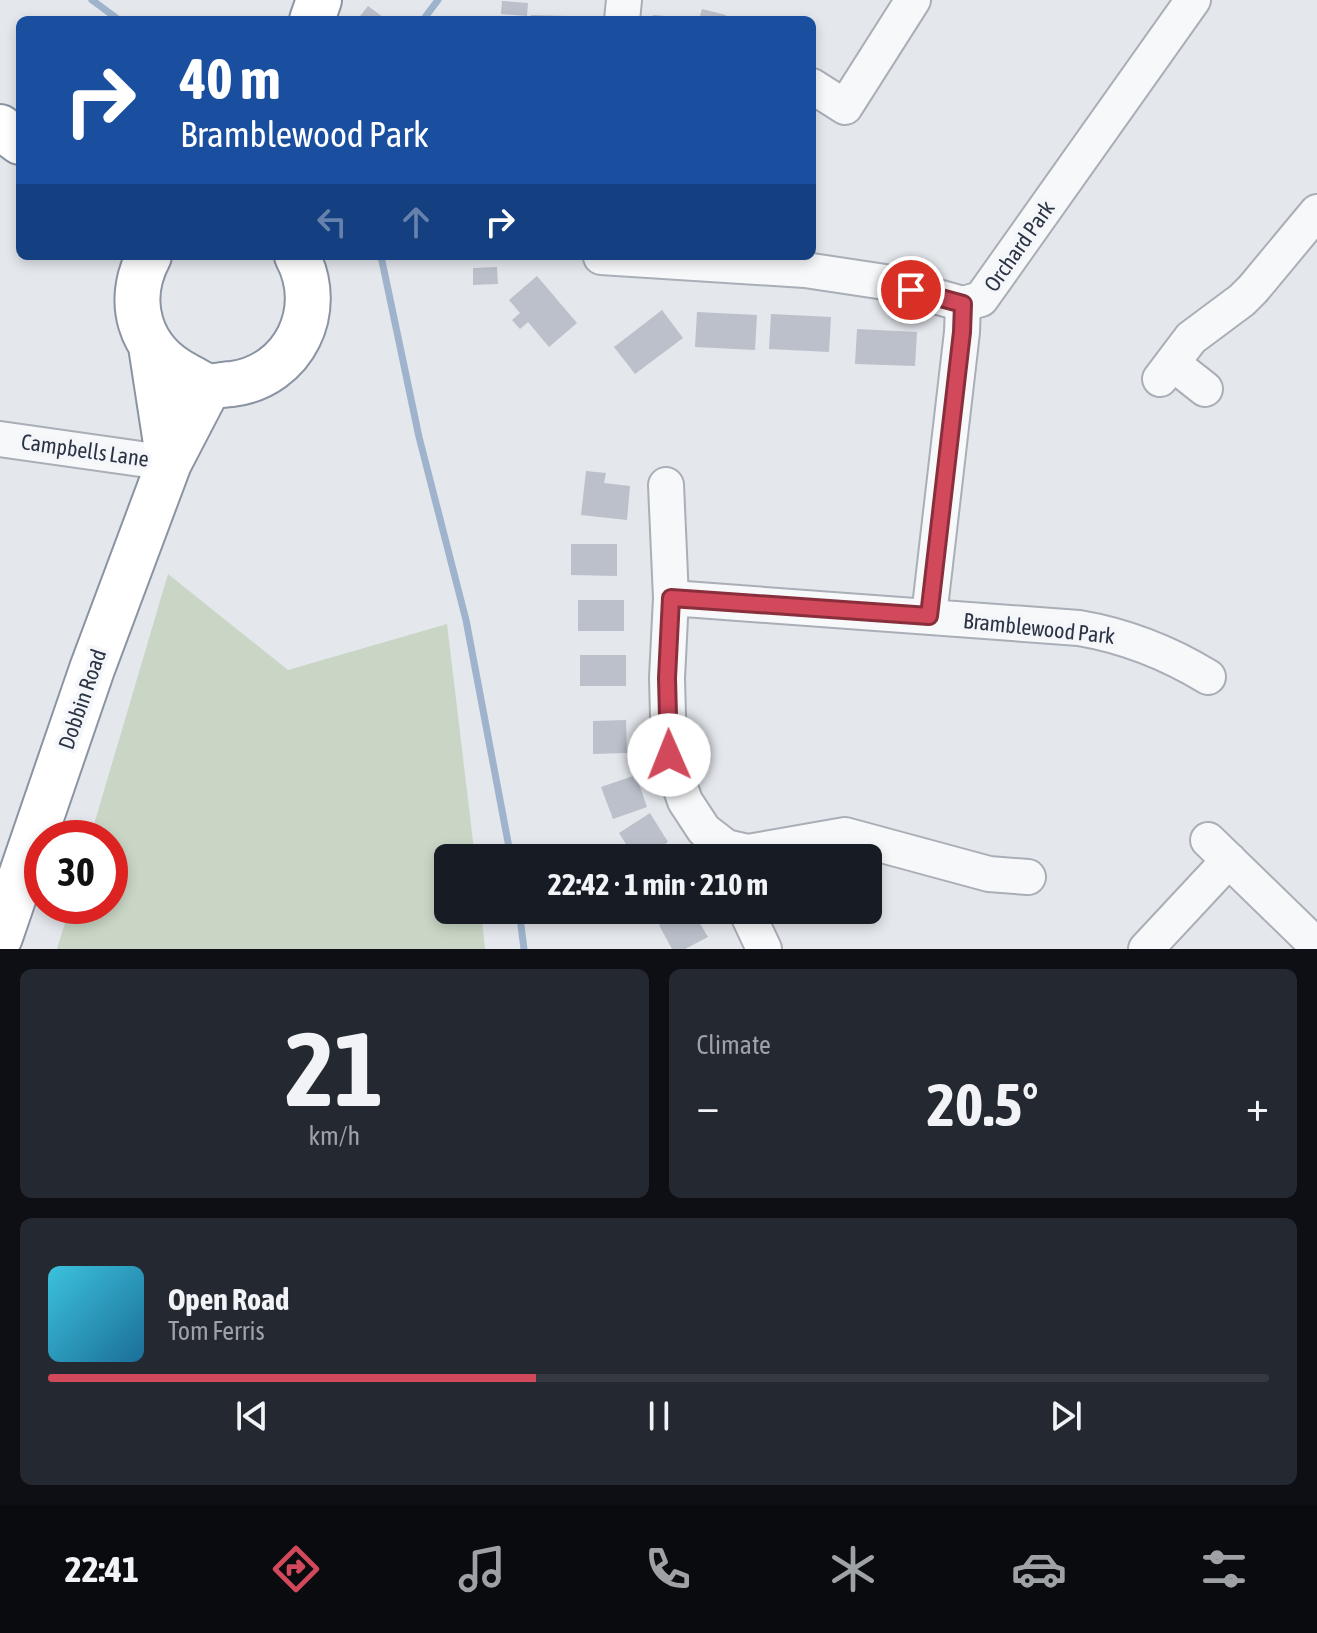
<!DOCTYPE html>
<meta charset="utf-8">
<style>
:root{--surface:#171b24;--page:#242831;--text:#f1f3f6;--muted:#9ea1a6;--line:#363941;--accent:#d1495b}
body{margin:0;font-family:"Asap Condensed",sans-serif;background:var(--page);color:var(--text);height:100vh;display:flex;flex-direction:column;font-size:30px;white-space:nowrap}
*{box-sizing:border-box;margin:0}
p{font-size:26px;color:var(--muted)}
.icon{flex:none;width:44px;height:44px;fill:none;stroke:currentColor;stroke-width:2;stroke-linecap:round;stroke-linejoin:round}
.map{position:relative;height:949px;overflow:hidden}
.panel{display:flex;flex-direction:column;gap:20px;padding:20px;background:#0d0f14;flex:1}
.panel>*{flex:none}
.banner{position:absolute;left:16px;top:16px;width:800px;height:244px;border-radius:12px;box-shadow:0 4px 12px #0003;background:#1a4fa0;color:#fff;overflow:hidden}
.speed{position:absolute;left:24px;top:820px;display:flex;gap:16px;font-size:40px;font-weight:700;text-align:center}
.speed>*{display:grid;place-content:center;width:104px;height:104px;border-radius:50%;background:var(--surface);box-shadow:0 4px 12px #0003;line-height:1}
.speed .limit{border:12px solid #d22;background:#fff;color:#111}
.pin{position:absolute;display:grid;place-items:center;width:68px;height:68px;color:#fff;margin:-34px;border:4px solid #fff;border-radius:50%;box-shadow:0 2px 8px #0007}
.me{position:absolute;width:88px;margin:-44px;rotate:359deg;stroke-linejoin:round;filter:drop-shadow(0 0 6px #0008)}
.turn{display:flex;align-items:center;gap:28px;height:168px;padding:0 32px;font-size:36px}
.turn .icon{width:104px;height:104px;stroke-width:2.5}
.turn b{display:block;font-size:56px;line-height:68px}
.lanes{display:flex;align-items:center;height:76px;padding:0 32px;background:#0003;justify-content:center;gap:40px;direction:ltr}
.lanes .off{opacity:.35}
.big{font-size:60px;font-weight:700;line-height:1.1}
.panel .tile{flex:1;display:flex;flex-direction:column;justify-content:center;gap:12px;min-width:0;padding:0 28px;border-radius:12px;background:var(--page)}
.panel .dial{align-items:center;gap:0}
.dial b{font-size:104px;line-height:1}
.song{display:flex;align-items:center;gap:24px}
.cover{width:96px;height:96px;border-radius:12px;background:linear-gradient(135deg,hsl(190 70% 55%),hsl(200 70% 35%))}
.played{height:8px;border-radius:4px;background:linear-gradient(90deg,var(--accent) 40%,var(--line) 40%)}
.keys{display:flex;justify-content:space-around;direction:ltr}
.heat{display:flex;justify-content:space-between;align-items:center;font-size:44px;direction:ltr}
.panel .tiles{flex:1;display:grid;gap:20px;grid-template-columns:1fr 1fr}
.tile:last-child{grid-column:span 2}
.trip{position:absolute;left:434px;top:844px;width:448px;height:80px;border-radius:12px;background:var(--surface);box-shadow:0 4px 12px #0003;font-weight:700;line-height:80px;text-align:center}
.tab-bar{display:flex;height:128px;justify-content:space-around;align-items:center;background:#090b0e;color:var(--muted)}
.tab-bar .icon{width:56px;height:56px}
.tab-bar .active{color:var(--accent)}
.tab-bar b{font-size:36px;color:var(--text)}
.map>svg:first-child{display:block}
</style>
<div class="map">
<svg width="1317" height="949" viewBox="0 0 1317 949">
<rect width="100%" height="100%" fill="#e4e7ec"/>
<path fill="#c9d6c5" d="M168,574L288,670L447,624L475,858H448V910H481L485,949H57L70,906H110V838H90Z"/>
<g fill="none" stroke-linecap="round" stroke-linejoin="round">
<path stroke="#9fb4cc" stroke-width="7" d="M92,0L119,20
M423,20L438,0
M381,256L419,437L466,620L511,858
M519,910L524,949"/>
</g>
<path fill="#bbc0ca" d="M502,1L528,3L527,16L501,14Z
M368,6L387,20H357Z
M702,9L726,15L725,20H699Z
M531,15L568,16V20H531Z
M653,15L689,18L688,20H652Z
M497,267L498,284L473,285V268Z
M537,276L577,323L549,347L528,322L520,329L512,320L520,313L509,300Z
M662,310L683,338L635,374L614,347Z
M697,312L757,315L755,350L695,347Z
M771,314L831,317L829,352L769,349Z
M857,329L917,332L915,366L855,364Z
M586,471L606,473L604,483L630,486L627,520L581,515Z
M571,544H617V576L571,575Z
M578,600H624V631H578Z
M580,655H626V686H580Z
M626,720L627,753L593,754V721Z
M636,775L647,807L613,819L601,787Z
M650,813L668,842L644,858H635L619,833Z
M685,910H692L708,937L685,949H672L659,925Z"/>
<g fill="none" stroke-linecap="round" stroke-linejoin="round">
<g stroke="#a9aeb7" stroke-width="38">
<path id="minor" d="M622,20L624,0
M812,86L845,107L913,0
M601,257L805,270L885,282L963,304
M963,304L981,299L1193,0
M1172,363L1205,389
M1160,379L1191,338L1242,300L1253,289L1317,212
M0,439L169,463
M666,485L671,598L667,678L669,755L685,801L704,830L726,847L748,852L845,835L989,874L1028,877
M671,598L1079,628C1126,636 1167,652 1208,677
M929,616L962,332L963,304
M1208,840L1317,946
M749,910V917L764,949
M1146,949L1229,860"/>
</g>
<g stroke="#8b94a3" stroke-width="48">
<path id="highway" d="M312,20L319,0
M0,127L20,142
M149,256C125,301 139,351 186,375C192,378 200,384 208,386C215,387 225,384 232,384C294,376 326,310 297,256
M151,346L169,463
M0,937L92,669L169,463L209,386"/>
</g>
<use href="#minor" stroke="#f7f8fa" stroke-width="34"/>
<use href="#highway" stroke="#fff" stroke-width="44"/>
</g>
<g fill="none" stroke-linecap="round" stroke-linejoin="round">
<g stroke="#882f3b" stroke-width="20">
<path id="route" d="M669,755L667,678L671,598L929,616L962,332L963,304L911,290"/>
</g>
<use href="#route" stroke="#d1495b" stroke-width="14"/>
</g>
<g text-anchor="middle" stroke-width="8" stroke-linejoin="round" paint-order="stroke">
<g font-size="22" fill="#2b3445" stroke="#f4f6f9">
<text transform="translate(1019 246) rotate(-55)" y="8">Orchard Park</text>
<text transform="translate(85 450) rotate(8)" y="8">Campbells Lane</text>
<text transform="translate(1039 628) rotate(6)" y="8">Bramblewood Park</text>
<text transform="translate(82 699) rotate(-71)" y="8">Dobbin Road</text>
</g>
</g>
</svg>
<div class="speed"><div class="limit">30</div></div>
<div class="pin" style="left:911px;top:290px;background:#d93025"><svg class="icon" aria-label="arrive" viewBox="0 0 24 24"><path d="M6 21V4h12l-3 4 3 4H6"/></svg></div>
<svg class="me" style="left:669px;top:755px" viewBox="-20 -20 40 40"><circle r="19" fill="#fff"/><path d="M0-13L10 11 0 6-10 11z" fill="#d1495b"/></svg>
<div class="trip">22:42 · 1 min · 210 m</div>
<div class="banner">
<div class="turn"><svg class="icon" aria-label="right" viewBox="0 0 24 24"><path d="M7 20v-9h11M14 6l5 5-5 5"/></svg><div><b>40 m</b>Bramblewood Park</div></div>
<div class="lanes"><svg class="icon off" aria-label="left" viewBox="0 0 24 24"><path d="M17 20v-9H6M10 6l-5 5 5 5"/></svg><svg class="icon off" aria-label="ahead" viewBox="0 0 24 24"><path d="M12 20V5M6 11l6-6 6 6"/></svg><svg class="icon" aria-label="right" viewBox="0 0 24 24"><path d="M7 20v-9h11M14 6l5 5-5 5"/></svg></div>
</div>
</div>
<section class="panel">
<div class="tiles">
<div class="tile dial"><b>21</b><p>km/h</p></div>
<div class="tile"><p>Climate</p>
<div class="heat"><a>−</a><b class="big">20.5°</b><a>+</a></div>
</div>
<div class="tile">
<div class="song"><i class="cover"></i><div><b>Open Road</b><p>Tom Ferris</p></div></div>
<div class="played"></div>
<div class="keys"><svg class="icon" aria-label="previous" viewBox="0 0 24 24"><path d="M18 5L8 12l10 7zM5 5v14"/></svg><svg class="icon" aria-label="pause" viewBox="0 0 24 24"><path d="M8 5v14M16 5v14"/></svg><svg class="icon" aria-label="next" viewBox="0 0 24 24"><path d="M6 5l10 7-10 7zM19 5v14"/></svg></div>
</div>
</div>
</section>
<nav class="tab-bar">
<b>22:41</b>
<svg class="icon active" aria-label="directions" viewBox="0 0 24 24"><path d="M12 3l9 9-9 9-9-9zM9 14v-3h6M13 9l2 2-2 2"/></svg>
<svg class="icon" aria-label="music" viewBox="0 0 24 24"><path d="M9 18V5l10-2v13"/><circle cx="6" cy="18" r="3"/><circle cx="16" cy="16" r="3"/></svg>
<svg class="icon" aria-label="phone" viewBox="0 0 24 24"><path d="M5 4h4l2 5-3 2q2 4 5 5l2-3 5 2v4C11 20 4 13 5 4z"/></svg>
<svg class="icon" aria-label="climate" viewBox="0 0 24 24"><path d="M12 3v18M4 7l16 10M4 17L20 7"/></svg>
<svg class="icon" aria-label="car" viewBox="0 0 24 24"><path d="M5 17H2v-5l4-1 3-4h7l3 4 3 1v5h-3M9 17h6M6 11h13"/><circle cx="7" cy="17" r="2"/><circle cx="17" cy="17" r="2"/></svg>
<svg class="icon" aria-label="filters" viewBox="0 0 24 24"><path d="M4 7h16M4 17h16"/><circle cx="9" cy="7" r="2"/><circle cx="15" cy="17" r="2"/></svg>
</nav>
